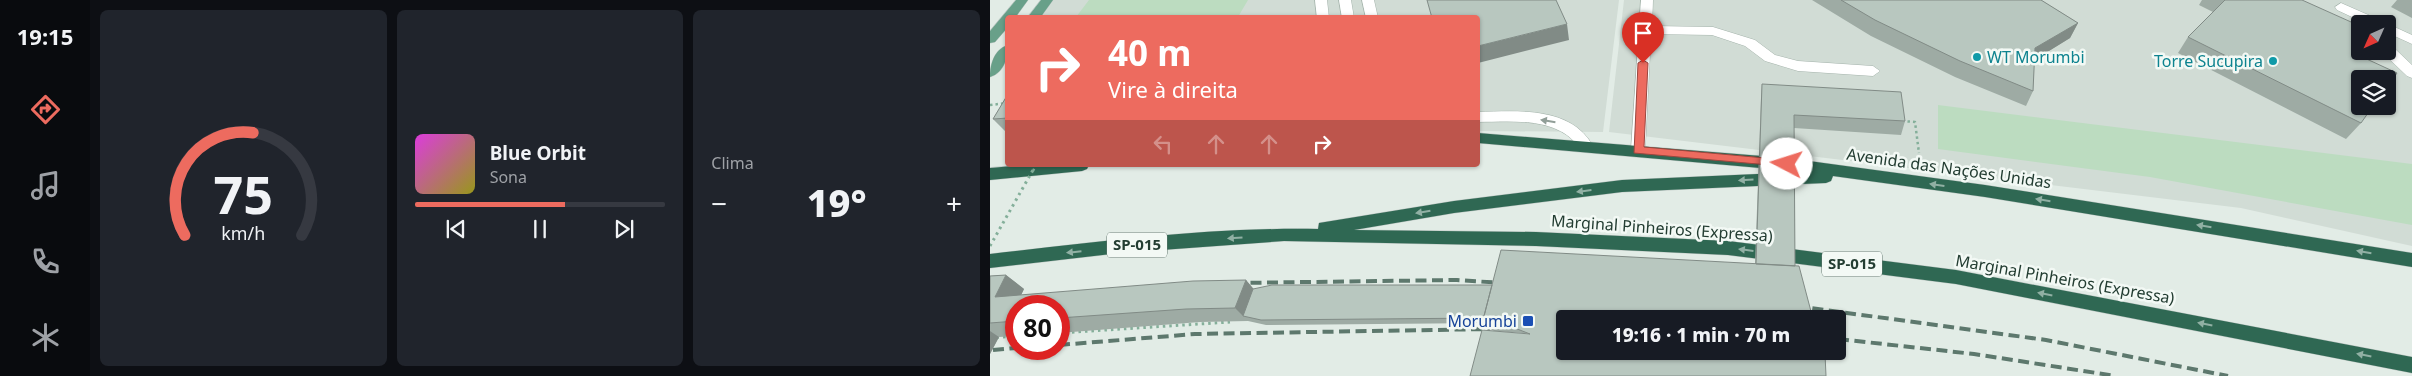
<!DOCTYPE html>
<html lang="pt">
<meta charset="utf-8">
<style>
:root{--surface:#171b24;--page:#20242c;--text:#f1f3f6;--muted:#9ea1a6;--line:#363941;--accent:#ed6b5f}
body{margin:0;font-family:"Noto Sans",sans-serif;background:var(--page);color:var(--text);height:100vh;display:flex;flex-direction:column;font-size:19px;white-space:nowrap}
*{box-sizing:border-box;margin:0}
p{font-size:16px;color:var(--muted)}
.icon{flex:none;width:28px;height:28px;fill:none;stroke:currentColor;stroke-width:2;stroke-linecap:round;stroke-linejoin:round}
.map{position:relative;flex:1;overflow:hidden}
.side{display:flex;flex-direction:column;gap:10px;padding:10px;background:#0d0f14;width:900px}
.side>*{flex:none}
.guide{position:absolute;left:15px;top:15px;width:475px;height:152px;border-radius:5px;box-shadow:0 1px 4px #0004;background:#ed6b5f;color:#fff;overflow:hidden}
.needle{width:32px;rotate:225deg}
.buttons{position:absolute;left:1361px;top:15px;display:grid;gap:10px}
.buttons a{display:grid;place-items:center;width:45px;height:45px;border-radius:5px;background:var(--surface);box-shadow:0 1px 4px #0004;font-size:25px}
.speed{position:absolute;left:15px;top:295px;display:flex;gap:10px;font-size:25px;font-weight:700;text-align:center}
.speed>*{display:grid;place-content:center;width:65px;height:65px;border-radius:50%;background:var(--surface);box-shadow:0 1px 4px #0004;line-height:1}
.speed .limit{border:8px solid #d22;background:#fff;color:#111}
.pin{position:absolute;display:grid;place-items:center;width:42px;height:42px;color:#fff;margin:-51px -21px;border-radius:50% 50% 50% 0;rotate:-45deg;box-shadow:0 0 5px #0007}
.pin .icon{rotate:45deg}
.me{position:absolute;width:55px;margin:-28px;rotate:275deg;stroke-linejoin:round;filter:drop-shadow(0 0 4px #0008)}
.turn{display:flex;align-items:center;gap:18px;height:105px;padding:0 20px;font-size:22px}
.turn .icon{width:65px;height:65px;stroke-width:2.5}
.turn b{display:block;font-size:35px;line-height:42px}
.lanes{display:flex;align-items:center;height:48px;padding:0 20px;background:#0003;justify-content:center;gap:25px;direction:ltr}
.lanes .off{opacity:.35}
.big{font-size:38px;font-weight:800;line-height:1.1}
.side .tile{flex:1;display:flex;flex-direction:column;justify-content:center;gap:8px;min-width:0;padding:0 18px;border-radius:8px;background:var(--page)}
.side .dial{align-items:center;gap:0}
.dial svg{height:130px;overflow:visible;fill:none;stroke:var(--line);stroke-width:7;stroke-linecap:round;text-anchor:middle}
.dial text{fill:var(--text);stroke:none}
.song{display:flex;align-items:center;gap:15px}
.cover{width:60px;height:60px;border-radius:8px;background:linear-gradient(135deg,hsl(300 70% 55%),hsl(60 70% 35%))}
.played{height:5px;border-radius:2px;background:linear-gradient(90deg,var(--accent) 60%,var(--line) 60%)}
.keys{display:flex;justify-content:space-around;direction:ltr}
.heat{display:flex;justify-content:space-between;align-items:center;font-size:28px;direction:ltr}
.side .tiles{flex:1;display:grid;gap:10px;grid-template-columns:repeat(3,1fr)}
.trip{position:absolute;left:566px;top:310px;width:290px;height:50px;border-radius:5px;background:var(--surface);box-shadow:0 1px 4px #0004;font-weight:800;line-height:50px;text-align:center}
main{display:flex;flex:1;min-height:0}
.tabs{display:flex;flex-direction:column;width:90px;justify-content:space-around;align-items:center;background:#090b0e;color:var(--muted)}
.tabs .icon{width:35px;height:35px}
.tabs .current{color:var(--accent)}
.tabs b{font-size:22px;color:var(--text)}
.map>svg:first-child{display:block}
</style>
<main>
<nav class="tabs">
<b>19:15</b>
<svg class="icon current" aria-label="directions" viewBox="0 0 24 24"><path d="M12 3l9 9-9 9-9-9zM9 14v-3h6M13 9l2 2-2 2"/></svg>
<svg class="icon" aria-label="music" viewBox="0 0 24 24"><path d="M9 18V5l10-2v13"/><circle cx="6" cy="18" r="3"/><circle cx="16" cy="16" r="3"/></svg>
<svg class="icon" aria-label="phone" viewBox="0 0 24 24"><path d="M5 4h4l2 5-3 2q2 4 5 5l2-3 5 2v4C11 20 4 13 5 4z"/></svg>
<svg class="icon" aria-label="climate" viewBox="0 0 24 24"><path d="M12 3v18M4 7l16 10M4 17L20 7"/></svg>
</nav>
<section class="side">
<div class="tiles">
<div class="tile dial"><svg viewBox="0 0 100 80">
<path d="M14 69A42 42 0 1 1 86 69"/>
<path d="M14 69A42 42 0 0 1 56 6" stroke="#ed6b5f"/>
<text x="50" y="56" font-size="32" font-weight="700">75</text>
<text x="50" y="72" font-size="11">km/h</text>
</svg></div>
<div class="tile">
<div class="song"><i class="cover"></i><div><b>Blue Orbit</b><p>Sona</p></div></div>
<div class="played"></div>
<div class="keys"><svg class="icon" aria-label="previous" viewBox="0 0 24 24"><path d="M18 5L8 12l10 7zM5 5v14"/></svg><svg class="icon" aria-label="pause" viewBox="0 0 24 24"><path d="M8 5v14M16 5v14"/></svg><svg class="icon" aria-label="next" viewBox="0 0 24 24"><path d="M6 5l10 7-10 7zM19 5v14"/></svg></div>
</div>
<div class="tile"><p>Clima</p>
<div class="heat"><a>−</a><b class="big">19°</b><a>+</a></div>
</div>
</div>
</section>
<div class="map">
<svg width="1422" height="376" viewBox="0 0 1422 376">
<rect width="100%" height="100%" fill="#e2ece6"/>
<path fill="#d1dcd5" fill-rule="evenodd" d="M58,0H629L613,132L488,131V18H44Z
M634,0H1422V246L1251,208L619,132ZM1370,24H1398V51H1370ZM1370,79H1398V106H1370Z"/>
<path fill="#bcdcc0" d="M99,0H258L248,17H86Z
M948,105L1422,164V225L1160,177L948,149Z"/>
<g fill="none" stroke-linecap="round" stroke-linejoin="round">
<g stroke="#a5b4ac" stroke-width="1">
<path id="minor" d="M325,0H337L339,18H327Z
M349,0H361L364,18H352Z
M372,0H384L388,18H376Z
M651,0H663L662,26L723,27L765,40L785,55L808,61L883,66L890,71L883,76L808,71L775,61L755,46L722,35L661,34L655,150L653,154H643L641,150Z
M1351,3L1392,21L1394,24H1377L1347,10L1345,7Z
M1398,24L1422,35V44L1398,33Z
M1398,46L1403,47L1422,65V78L1417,76L1393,53L1392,51H1398Z
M488,112C528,111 581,106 603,146L601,150H591C569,116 524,122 488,122Z"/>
</g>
<g stroke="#c1c9c6" stroke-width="1">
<path id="major" d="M26,0H38L25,18H18V27L5,42L0,43V31Z
M51,0H63L50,18H37Z
M18,45C18,57 14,73 0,77C0,65 4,49 18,45Z"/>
</g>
<g stroke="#c1c9c6" stroke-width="1">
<path id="highway" d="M488,133L797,158L995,185L1422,253V267L995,197L843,176L841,181L836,183L632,192L464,213L364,230L546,232L738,241L966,270L1422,357V373L966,284L738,255L546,246L294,241L130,253L0,268V254C108,242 218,227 328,229L329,223L335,222L464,201L632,180L815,172L488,143Z
M34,165H99L97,169L92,171L0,180V168Z"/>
</g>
<path stroke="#84af9a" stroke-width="2.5" stroke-dasharray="2.5 3" stroke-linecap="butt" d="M0,105L18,103
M912,121L925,122L929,153"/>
<path stroke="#84af9a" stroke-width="3" stroke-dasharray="2.5 4" stroke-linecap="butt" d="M69,333L240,322
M0,338L26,336"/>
<use href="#minor" fill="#fff" fill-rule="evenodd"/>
<use href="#major" fill="#68a089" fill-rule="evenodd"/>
<use href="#highway" fill="#2f6853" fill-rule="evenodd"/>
<path stroke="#5d786d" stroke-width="4" stroke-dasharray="11 5.5" stroke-linecap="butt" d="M244,283L467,280L512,283
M806,306L1056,340L1238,376
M848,339L984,354L1126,376
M69,345L205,334L500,329
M3,350L26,348"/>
<path stroke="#84af9a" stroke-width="2.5" stroke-dasharray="2.5 3" stroke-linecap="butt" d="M43,171L46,165"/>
<path stroke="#84af9a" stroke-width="3" stroke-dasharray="2.5 4" stroke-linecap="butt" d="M0,246L43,170"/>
</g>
<path fill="#9eaba4" d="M822,0H1051L1088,23L1080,38L1044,60L1043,91L1036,106L965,77L881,36Z
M1212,0H1312L1368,55L1371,123L1356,139L1188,53L1198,37L1223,12L1209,5Z
M1407,0H1422V18L1401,7Z
M772,84L915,121L911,135L804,128L805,266L832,354L504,331L500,329L497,323L276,325L258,321L210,322L69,333V306H26V336L9,337L0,354V276L16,275L34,289L31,295L256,280L263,289L502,285L765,264L771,98Z
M18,94V133H17L3,119Z"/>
<path fill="#818b86" d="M1088,23L1080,38L1038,64L1045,48Z
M577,24L579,40L488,63V46Z
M16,275L34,289L24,310L5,297Z
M256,280L268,294L253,316L245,308Z
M0,331L9,337L0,354Z"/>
<path fill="#b8c7bf" stroke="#818b86" d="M437,0H566L577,24L488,46V18H442Z
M851,0H1051L1088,23L1045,48L1043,91L970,61L885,20Z
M1235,0H1312L1370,26V51H1371L1368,55L1407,73L1398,86V79H1370V106H1383L1371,123L1198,37Z
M772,84L911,92L915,121L804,115L805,266L766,264Z
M18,94V118L3,119Z
M511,250L809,266L823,319H575V351H831L832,354H835L836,376H480L492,330L540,334L494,316Z
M16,275L5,297L203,281L256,280L245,308L196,309L69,318V306H26V321L0,323V276Z
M282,285H502L494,316L495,318L271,320L253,316L263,289Z"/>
<defs><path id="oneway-solid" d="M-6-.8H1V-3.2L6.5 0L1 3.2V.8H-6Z" transform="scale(1.25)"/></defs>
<use fill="#919e98" href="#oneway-solid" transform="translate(558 121) rotate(-171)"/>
<g fill="#91b0a4">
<use href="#oneway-solid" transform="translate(756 180) rotate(177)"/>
<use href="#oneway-solid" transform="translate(947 185) rotate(-172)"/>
<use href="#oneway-solid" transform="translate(594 191) rotate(173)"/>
<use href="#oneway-solid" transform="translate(1053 200) rotate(-171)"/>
<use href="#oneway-solid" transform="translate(433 212) rotate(171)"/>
<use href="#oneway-solid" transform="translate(1214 226) rotate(-171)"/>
<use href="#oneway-solid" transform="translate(245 238) rotate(176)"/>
<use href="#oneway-solid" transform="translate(756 250) rotate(-173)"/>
<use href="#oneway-solid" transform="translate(84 252) rotate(174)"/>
<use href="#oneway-solid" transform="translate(1374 252) rotate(-170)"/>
<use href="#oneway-solid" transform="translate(1055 294) rotate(-169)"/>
<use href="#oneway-solid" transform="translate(1215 324) rotate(-169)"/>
<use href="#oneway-solid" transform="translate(1374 355) rotate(-169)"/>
</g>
<path fill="#ed6b5f" stroke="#9a463e" d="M653,60L658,63L654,147L797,160L802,164L801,167L644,153L648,63Z"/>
<g fill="#0f9aa8" stroke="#f3f9f5" stroke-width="2">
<circle cx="987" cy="57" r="5"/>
<circle cx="1283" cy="61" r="5"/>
</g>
<rect fill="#1a4fb4" stroke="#f3f9f5" stroke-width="2" x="532" y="315" width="12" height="12" rx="2.5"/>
<g text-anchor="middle" stroke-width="5" stroke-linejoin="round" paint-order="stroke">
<g fill="#f3f9f5" stroke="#61756c" stroke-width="1">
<rect x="117" y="232.5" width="60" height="25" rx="4"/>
<rect x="832" y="251.5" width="60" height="25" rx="4"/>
</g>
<g font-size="15" font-weight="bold" fill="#233d32">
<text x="147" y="250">SP-015</text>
<text x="862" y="269">SP-015</text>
</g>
<g font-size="16" fill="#0d838f" stroke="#f3f9f5" text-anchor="start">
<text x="997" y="63">WT Morumbi</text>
<text x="1273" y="67" text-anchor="end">Torre Sucupira</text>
</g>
<g font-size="16" fill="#233d32" stroke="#f3f9f5">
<text transform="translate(959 168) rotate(8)" y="6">Avenida das Nações Unidas</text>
<text transform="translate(672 228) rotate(4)" y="6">Marginal Pinheiros (Expressa)</text>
<text transform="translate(1075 279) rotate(10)" y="6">Marginal Pinheiros (Expressa)</text>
</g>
<g font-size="16" fill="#164399" stroke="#f3f9f5" text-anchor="end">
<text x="527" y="327">Morumbi</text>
</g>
</g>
</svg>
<div class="buttons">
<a><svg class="needle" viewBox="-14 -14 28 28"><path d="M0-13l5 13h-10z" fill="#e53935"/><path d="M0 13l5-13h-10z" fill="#9ea1a6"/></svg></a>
<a><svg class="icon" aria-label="layers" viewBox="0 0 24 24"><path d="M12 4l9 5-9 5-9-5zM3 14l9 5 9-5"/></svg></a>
</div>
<div class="speed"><div class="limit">80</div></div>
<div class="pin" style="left:653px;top:63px;background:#d93025"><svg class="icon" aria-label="arrive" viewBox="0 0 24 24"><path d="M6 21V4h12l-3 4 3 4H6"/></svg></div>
<svg class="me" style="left:797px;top:164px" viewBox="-20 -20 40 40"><circle r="19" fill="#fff"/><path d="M0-13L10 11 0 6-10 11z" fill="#ed6b5f"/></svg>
<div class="trip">19:16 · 1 min · 70 m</div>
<div class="guide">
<div class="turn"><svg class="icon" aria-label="right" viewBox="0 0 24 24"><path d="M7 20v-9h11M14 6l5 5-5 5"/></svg><div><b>40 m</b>Vire à direita</div></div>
<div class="lanes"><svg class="icon off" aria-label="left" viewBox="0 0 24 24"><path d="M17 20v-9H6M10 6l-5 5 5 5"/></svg><svg class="icon off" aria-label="ahead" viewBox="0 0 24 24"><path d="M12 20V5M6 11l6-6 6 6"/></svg><svg class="icon off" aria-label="ahead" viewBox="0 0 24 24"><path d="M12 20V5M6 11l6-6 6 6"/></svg><svg class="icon" aria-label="right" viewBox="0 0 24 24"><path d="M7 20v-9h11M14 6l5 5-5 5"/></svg></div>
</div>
</div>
</main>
